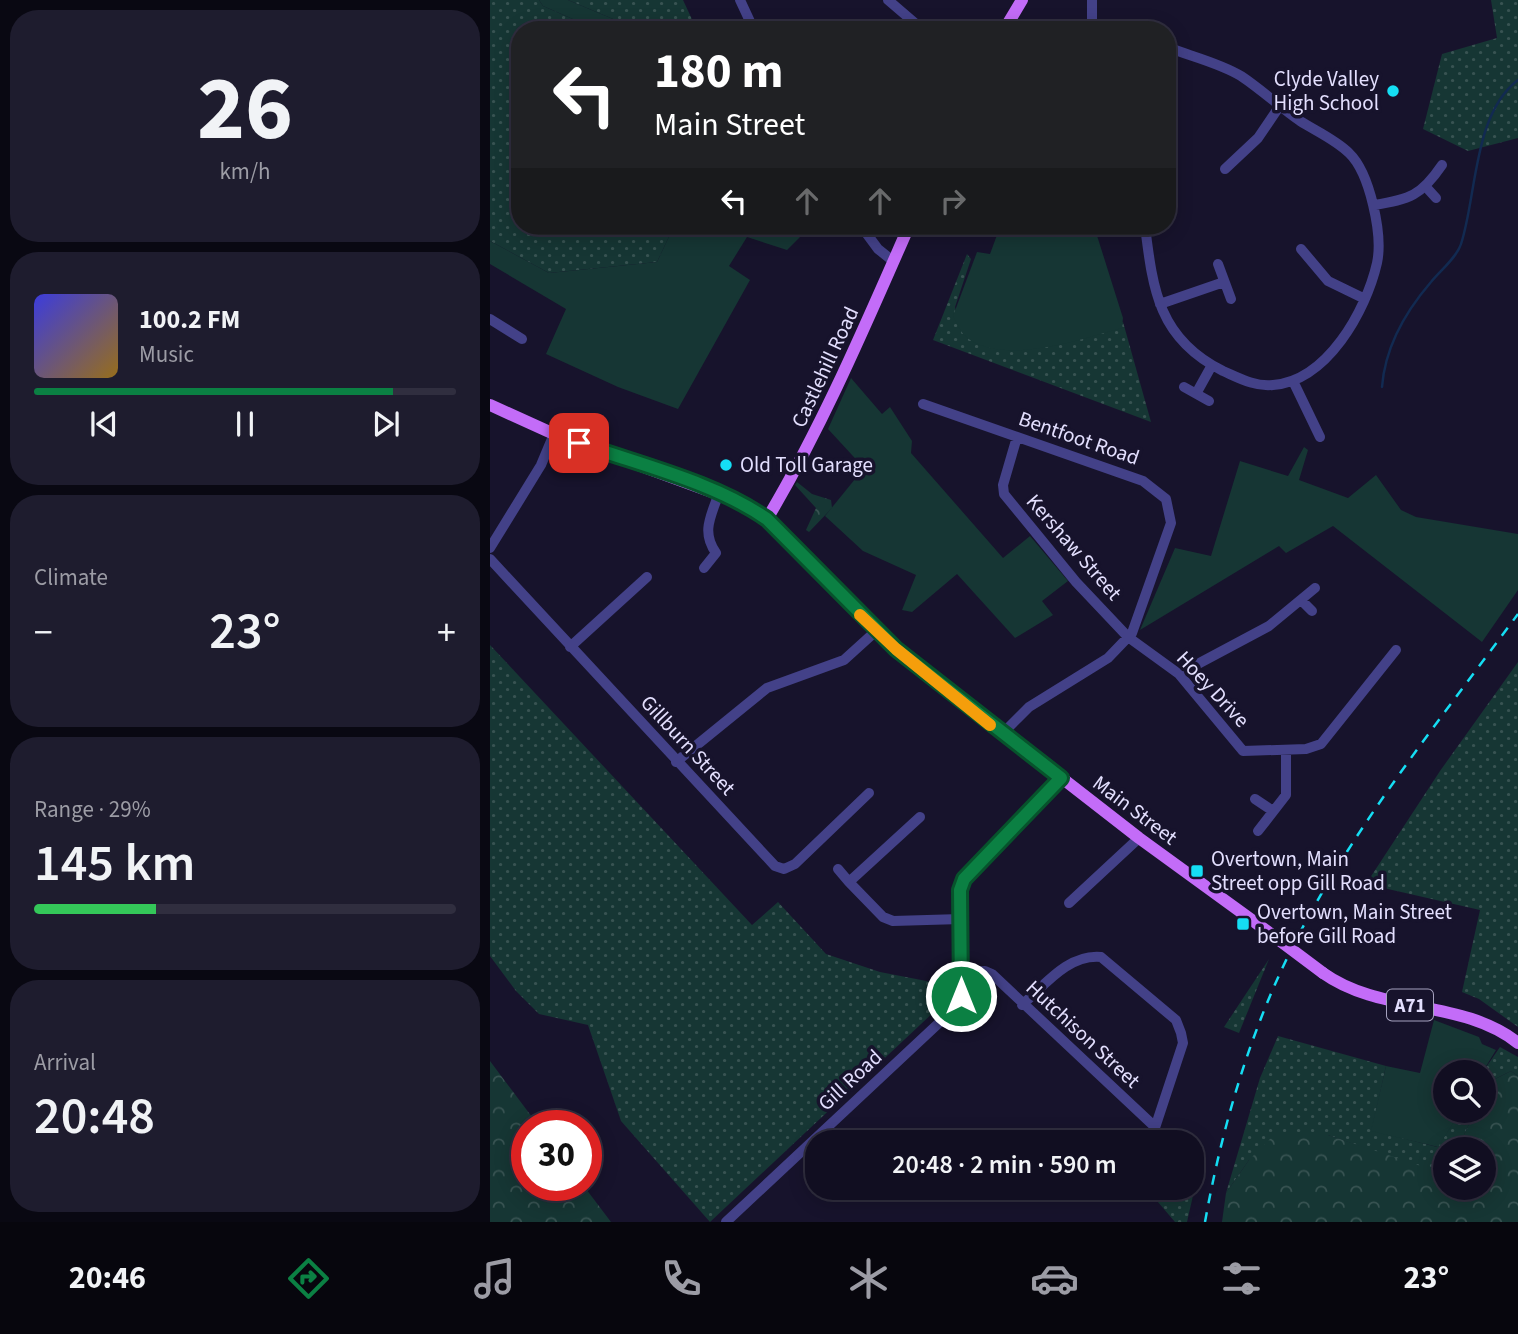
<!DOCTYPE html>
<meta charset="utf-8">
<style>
:root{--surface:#110e21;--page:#1e1c2e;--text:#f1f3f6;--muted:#9c9ca5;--line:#302e3f;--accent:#0b8043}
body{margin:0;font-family:"Source Sans 3",sans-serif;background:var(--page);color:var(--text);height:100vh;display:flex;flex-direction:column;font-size:26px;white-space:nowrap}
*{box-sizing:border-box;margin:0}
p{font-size:23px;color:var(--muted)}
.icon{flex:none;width:38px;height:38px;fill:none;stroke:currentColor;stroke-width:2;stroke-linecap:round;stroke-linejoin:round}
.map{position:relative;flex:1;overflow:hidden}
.panel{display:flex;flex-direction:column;gap:10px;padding:10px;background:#090812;width:490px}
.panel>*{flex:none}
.guide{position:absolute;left:21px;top:21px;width:665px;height:214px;border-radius:28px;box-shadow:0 4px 18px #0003,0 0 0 2px var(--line);background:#202124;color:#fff;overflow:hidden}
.buttons{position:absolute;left:943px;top:1060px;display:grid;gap:14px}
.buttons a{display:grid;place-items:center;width:63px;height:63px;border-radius:50%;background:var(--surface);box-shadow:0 4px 18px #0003,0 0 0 2px var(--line);font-size:35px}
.speed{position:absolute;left:21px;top:1110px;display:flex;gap:14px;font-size:35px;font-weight:700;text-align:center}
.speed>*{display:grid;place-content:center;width:91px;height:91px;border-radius:50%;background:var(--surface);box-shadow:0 4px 18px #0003,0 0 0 2px var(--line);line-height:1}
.speed .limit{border:10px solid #d22;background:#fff;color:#111}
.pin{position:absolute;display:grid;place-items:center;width:60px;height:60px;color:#fff;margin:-30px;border-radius:14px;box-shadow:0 4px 10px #0006}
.me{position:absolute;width:77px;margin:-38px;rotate:0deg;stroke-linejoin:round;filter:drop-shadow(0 0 5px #0008)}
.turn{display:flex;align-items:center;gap:24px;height:147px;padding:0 28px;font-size:32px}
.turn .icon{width:91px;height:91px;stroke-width:2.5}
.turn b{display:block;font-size:49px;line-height:60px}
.lanes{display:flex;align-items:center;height:66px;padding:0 28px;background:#0003;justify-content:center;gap:35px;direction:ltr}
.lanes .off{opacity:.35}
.big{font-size:52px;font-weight:600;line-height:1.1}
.panel .tile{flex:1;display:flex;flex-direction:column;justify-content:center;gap:10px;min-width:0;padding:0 24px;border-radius:28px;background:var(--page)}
.panel .dial{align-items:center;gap:0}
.dial b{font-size:91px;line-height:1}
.song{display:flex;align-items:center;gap:21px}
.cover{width:84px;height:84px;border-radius:10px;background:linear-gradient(135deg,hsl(240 70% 55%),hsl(40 70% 35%))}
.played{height:7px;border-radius:4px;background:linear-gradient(90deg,var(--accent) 85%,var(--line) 85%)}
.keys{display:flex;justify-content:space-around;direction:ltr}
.heat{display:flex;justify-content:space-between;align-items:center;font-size:38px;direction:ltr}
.charge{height:10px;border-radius:5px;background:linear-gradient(90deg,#34c759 29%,var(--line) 0)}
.trip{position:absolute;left:315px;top:1130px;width:399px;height:70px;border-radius:28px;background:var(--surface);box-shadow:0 4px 18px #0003,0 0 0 2px var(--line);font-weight:600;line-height:70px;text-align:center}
.tabs{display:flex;height:112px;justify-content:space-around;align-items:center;background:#07060d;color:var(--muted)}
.tabs .icon{width:49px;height:49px}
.tabs .selected{color:var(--accent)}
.tabs b{font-size:32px;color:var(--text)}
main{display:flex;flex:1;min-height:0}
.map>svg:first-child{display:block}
</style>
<main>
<section class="panel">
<div class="tile dial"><b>26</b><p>km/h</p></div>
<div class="tile">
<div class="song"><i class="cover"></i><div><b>100.2 FM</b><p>Music</p></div></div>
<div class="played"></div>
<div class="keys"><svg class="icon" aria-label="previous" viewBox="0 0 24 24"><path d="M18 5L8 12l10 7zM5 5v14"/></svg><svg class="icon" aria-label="pause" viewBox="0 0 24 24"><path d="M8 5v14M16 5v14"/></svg><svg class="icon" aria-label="next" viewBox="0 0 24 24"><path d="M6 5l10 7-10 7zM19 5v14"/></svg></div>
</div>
<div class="tile"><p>Climate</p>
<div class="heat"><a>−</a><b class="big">23°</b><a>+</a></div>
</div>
<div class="tile"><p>Range · 29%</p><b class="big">145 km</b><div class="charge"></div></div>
<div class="tile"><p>Arrival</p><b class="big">20:48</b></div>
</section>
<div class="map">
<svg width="1028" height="1222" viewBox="0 0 1028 1222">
<defs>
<pattern id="grass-dots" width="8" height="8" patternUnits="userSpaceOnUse" patternTransform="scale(1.75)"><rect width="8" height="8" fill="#163634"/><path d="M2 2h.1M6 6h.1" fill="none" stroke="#385352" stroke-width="1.8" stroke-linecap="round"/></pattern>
<pattern id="forest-crowns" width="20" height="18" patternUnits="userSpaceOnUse" patternTransform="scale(1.75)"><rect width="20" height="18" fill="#163634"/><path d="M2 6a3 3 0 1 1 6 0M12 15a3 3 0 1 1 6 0" fill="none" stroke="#385352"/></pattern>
</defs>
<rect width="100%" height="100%" fill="#17132c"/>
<path fill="url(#grass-dots)" d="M0,0H49L53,6L108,30H30V226H184L167,262L59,273L0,241Z
M78,0H193L207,30H149Z
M1001,0H1028V138L978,151L933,129L952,54L1007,38Z
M477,254L481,259L465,307L469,322L612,329L633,322L661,422L443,340Z
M0,645L262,925L288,902L336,954L390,972L457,985L447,1009L220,1222L131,1121L98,1025L49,1014L26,991L0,956Z
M1028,662V1027L989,999L972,992L990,910L876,884L950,771Z
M779,959L749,1033L734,1027Z
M788,1036L896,1066L882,1130L947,1147L971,1111H985L967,1150H956L955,1176L838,1135L759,1160L736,1193L770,1078Z
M1010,1047L1028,1057V1076L1021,1071L997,1083L994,1091L992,1073Z
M702,1167L709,1169L697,1222H685L656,1188H702Z"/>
<path fill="url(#forest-crowns)" d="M307,482L322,494L341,500L342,508L319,532L316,530L326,508L305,485Z
M0,1061L48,1125H37V1185H93L121,1222H0Z
M1021,1071L1028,1076V1222H732L736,1193L759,1160L787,1132L838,1135L955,1174L956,1188H994V1150H967L985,1111H994L997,1083Z"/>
<path fill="#163634" d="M49,0H78L149,30H108L53,6Z
M184,226H303L311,236L297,250L257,237L239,266L260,280L188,409L128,387L56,354L76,309L0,264V241L59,273L167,262Z
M505,226H604L633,318L632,328C591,339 509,368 474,335C470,330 466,322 463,316L487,252L500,254L507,235Z
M361,378L392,414L400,407L422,441L421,453L513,558L540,536L578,581L552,601L563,615L525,638L467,574L422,612L412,610L426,575L373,551L335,516L374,468L338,429Z
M814,447L818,450L809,480L858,498L886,475L911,510L926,517L1028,534V590L992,642L843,526L796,553L789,546L650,630L685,548L721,556L750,461L798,476Z
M944,1020L989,1037L992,1044L1006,1050L992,1073H956V1111H971L948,1147L881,1131L896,1066L930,1073Z"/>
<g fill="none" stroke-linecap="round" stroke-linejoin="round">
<path stroke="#122a51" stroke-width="2.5" d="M892,387C895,348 916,311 941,282C950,271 967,257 971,244C987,195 983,114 1028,80"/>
<path stroke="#434188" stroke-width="10" d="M250,0L264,30
M398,0L433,30
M602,0V30
M735,169L768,138L789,107
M936,187L946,198
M884,205C920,199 931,196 952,165
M371,226L388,249L403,261
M655,226C663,291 669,339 733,371C749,378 765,387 783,385C837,381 876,311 887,263C893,235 880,173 859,153C846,140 826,131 810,121C790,107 772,90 751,76C730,63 700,56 677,47
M811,249L838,281L873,298
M728,264L741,299
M670,304L734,282
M0,319L32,339
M803,381L830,437
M694,387L719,401
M707,392L722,365
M433,404L653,481L676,499L681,523L642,633L618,658L539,707L512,734
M527,437L513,485L514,494L586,582L638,637L689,674L753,751L816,749L831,744L906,650
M0,548L51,465L64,434
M0,559L285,866L294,869L305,864L379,793
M214,568L226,553C211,532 221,516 229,493
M811,600L822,611
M80,647L157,577
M689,674L779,626L825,588
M186,762L277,688L354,660L386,631
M765,799L783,811
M768,831L796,795V750
M348,869L359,882L430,817
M359,882L393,917L403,921L471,919
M579,903L649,838
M471,972L470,890L474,879L571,778
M532,1005C555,985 578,954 611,957L686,1020L691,1033L693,1043L660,1143
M236,1222L466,1007L471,996V972L495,971L502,974L664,1126"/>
<path stroke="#c36cf8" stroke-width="12" d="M514,30L532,0
M0,405L64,434L255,504L277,519L406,649L649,838L781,934
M277,519C333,425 375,326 419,226
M833,973C890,1014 973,999 1028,1043"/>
<path stroke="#15def4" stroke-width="2.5" stroke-dasharray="10 9" stroke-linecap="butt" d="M715,1222C732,1127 760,1031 804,944C864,826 949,721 1028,614"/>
<path stroke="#c36cf8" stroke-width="12" d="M781,934L833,973"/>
</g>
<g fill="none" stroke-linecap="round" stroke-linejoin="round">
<g stroke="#07532c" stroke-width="18">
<path id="route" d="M89,443C150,465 224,482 277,519L406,649L571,778L474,879L470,890L471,996"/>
</g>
<use href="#route" stroke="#0b8043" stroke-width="12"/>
<path stroke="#f59e0b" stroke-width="12" d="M370,615L406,649L500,725"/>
</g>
<g fill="#15def4" stroke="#17132c" stroke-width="2.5">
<circle cx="903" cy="91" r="7"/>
<circle cx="236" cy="465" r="7"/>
<rect x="700" y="864" width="14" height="14" rx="3.5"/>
<rect x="746" y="917" width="14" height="14" rx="3.5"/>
</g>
<g text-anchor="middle" stroke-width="7" stroke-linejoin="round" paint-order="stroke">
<rect fill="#17132c" stroke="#a6a2bf" stroke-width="2" x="897" y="989.5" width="46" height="31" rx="5"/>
<g font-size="19" font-weight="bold" fill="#e3dffe">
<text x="920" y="1012">A71</text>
</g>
<g font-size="21" fill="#e3dffe" stroke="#17132c" text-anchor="start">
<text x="889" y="86" text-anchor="end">Clyde Valley<tspan x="889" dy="24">High School</tspan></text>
<text x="250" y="472">Old Toll Garage</text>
<text x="721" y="866">Overtown, Main<tspan x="721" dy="24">Street opp Gill Road</tspan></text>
<text x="767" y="919">Overtown, Main Street<tspan x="767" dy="24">before Gill Road</tspan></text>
</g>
<g font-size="21" fill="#e3dffe" stroke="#17132c">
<text transform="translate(335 367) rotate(-65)" y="7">Castlehill Road</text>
<text transform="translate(589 438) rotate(19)" y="7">Bentfoot Road</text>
<text transform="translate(584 547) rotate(49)" y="7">Kershaw Street</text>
<text transform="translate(723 689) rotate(47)" y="7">Hoey Drive</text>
<text transform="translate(198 745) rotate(47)" y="7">Gillburn Street</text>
<text transform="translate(645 810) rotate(37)" y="7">Main Street</text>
<text transform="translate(593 1034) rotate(43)" y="7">Hutchison Street</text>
<text transform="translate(360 1080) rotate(-43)" y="7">Gill Road</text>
</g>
</g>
</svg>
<div class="buttons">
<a><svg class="icon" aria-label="search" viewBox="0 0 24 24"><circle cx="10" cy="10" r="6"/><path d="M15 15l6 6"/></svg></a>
<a><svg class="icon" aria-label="layers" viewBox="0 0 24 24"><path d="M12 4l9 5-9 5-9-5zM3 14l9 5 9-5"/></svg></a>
</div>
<div class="speed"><div class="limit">30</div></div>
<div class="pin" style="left:89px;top:443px;background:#d93025"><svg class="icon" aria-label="arrive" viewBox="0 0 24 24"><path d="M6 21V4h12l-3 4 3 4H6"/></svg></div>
<svg class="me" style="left:471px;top:996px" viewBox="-20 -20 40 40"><circle r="17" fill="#0b8043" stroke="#fff" stroke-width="3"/><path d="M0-11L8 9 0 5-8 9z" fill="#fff"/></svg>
<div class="trip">20:48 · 2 min · 590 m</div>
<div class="guide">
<div class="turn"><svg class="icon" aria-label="left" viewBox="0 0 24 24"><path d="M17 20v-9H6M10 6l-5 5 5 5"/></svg><div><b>180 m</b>Main Street</div></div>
<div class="lanes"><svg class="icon" aria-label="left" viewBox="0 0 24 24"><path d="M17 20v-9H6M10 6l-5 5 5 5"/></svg><svg class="icon off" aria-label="ahead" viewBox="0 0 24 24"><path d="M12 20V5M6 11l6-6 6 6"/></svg><svg class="icon off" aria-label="ahead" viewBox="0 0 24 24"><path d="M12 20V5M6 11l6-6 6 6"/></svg><svg class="icon off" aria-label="right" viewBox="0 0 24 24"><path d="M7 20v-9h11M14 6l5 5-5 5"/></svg></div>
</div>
</div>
</main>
<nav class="tabs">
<b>20:46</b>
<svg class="icon selected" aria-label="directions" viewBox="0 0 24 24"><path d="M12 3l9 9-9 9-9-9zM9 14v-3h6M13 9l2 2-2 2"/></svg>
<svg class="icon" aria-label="music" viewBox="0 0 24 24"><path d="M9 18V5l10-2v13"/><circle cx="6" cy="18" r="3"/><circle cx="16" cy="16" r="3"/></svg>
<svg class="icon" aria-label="phone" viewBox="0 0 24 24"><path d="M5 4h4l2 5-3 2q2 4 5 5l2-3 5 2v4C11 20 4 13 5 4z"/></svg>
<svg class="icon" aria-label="climate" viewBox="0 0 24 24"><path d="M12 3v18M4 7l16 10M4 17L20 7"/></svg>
<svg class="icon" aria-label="car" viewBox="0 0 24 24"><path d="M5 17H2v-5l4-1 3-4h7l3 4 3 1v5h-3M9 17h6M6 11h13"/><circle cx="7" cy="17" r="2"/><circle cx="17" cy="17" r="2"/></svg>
<svg class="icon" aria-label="filters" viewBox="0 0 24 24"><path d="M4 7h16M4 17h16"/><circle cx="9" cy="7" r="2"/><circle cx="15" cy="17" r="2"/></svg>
<b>23°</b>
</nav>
